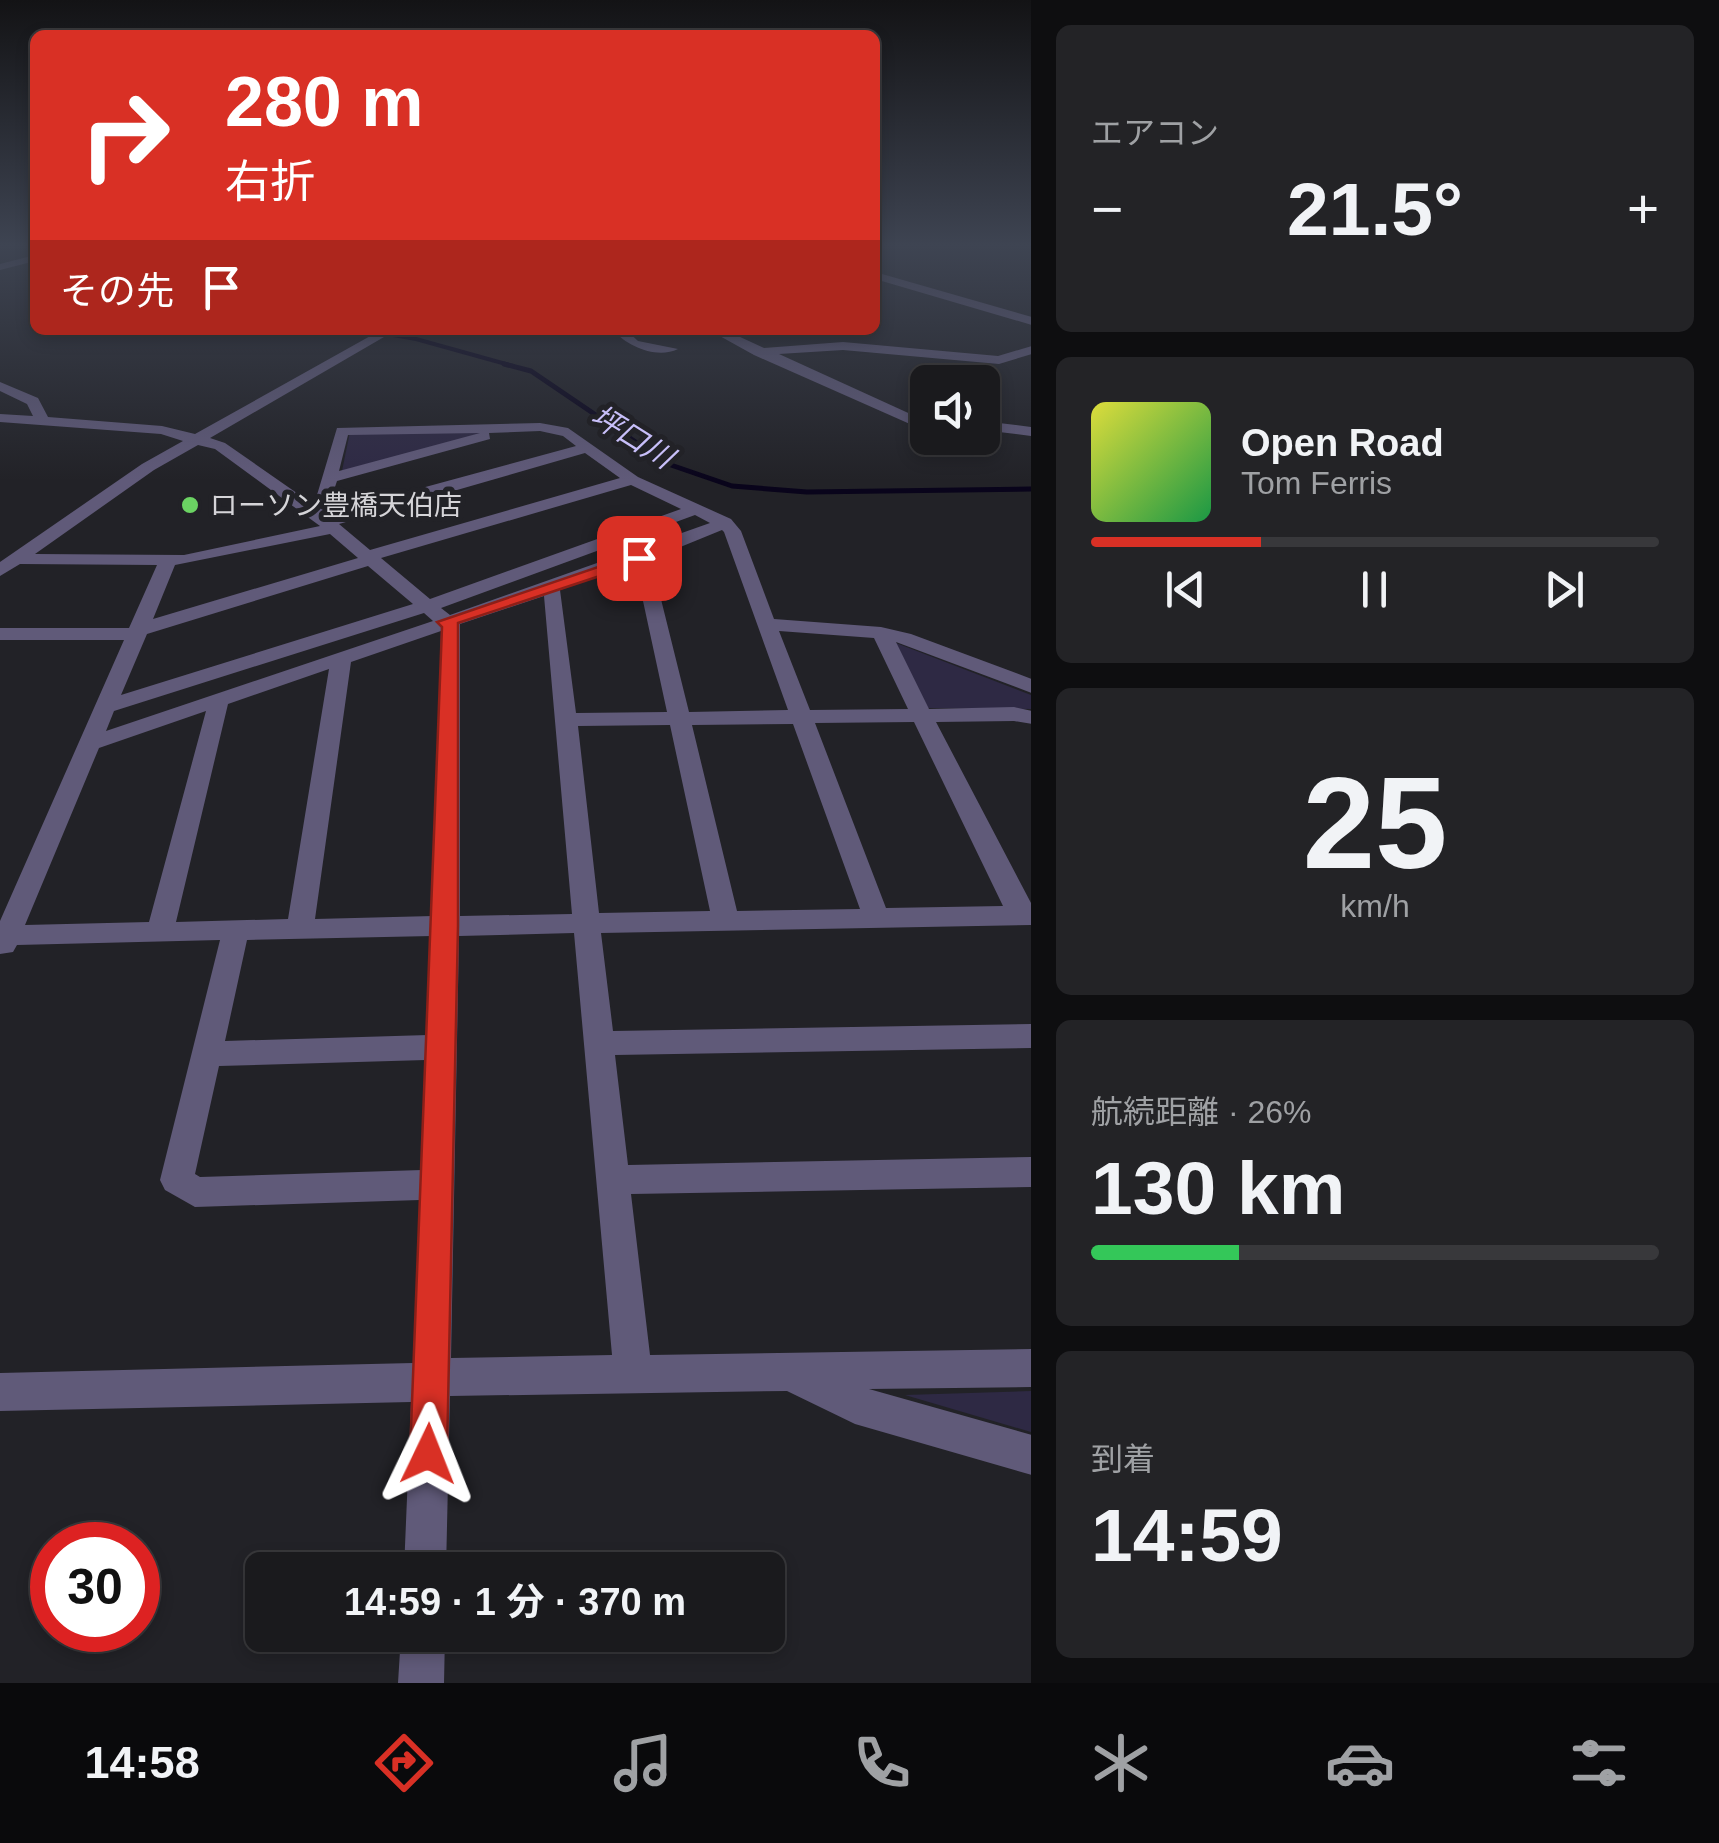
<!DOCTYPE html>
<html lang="ja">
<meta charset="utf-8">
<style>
:root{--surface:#1a1a1d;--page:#232326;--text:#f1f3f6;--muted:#9fa1a4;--line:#38383b;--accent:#d93025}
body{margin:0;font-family:Arial,"Noto Sans JP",sans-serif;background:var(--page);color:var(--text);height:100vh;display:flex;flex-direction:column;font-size:38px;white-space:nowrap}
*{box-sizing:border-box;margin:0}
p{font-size:32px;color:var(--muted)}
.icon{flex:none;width:55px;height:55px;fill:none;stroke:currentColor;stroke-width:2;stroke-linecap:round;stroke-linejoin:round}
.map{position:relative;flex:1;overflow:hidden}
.side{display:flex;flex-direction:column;gap:25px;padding:25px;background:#0e0e10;width:688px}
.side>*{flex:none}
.banner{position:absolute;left:30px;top:30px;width:850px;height:305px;border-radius:15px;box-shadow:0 5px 15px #0003,0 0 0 2px var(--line);background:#d93025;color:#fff;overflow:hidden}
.controls{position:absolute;left:910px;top:365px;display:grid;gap:20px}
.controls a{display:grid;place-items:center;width:90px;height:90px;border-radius:15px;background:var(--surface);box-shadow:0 5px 15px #0003,0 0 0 2px var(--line);font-size:50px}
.speed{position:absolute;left:30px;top:1522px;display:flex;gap:20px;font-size:50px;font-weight:700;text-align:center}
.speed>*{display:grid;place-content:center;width:130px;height:130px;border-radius:50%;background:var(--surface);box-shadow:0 5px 15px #0003,0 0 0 2px var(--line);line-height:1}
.speed .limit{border:15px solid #d22;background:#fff;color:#111}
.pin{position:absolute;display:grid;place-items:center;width:85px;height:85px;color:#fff;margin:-42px;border-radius:20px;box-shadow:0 5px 15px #0006}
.me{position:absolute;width:110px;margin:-55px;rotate:2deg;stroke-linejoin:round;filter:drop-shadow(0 0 8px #0008)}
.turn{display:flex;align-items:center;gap:35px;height:210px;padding:0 30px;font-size:45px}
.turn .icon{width:130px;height:130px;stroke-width:2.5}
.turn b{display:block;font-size:70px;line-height:85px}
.then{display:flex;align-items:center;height:95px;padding:0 30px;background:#0003;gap:20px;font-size:38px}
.big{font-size:75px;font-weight:700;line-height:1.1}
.side .widget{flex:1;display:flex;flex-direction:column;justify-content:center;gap:15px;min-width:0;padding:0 35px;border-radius:15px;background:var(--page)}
.side .dial{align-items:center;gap:0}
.dial b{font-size:130px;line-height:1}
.song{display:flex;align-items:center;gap:30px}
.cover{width:120px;height:120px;border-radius:15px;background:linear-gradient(135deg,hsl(60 70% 55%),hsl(140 70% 35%))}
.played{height:10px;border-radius:5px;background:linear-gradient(90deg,var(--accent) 30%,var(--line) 30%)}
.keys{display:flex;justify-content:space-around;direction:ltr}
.heat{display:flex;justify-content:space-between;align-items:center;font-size:55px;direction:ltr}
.charge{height:15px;border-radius:8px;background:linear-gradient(90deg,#34c759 26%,var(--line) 0)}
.trip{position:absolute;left:245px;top:1552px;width:540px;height:100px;border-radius:15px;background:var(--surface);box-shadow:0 5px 15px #0003,0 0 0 2px var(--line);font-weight:700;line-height:100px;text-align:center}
.menu{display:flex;height:160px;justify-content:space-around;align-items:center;background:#0a0a0c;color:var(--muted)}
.menu .icon{width:70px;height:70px}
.menu .selected{color:var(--accent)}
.menu b{font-size:45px;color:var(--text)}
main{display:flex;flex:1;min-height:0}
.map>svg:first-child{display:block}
</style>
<main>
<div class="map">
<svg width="1032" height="1683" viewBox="0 0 1032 1683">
<rect width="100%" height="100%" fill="#222227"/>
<path fill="#2e2944" d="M494,430L342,471L350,432Z
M896,643L1031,695V709L928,708Z
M1031,1391V1432L905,1395Z"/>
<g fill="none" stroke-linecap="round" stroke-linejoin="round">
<path stroke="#09041b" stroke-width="4" d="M365,330L416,339L513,366"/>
<path stroke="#09041b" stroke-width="5" d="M504,364L531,371L668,464L732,486L807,492L1032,489"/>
<path fill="#605a79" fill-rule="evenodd" d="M35,255V261L0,270V264Z
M875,272L1032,317V325L875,279Z
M381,330H396L210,438L225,443L314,505L337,428L540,423L568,428L638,477L731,519L741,531L774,619L881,627L911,634L1032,679V693L896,642L929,709L1014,707L1032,711V724L1014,721L936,722L1032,905V925L601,933L613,1031L1032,1024V1048L615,1055L628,1165L1032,1157V1187L631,1194L650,1355L1032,1349V1387L869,1389L1032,1435V1475L855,1424L787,1391L450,1396L446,1570H404L411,1402L0,1411V1373L413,1363L420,1200L195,1207L165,1190L160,1180L220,940L17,945L13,952L0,954V921L124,640H0V628H129L157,565L20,564L0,576V562L142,464L183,441L161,434L0,422V414L33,416L27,404L0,391V382L38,398L48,417L162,426L195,434ZM540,431L563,436L576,446L326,514L337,481L490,439L489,433ZM480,433L339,471L348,435ZM198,445L215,449L320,526L184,555L35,554L154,470ZM585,453L620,478L370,550L339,524ZM631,485L681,509L430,599L381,558ZM695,515L710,523L450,615L441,608ZM722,530L724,532L788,710L689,712L651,559ZM330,534L358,558L153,619L175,565ZM635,564L667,712L576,713L560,590ZM368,566L413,604L121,695L147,634ZM544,596L572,914L460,916V624ZM424,613L433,621L106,731L114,711ZM441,631L433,916L315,919L351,662ZM779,631L874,638L908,709L810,710ZM329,669L288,919L176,922L228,704ZM206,711L149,922L25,925L99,748ZM914,722L1003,906L886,908L815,723ZM793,724L860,909L737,911L692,725ZM670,725L710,911L599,913L578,726ZM574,933L612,1355L451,1358L459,936ZM432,936L428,1035L225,1041L247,940ZM426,1060L422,1170L200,1177L195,1174L219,1066Z
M613,330H626L638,341L678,349C657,359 628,347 613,330Z
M709,330H725L764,348L843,342L998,356L1032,346V354L999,364L843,350L779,354L928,422V432L754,355Z
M982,421L1032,427V436L982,430Z
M401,1635H445L444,1683H398Z"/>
</g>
<linearGradient id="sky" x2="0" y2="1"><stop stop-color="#131315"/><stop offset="0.51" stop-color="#3e4452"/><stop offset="1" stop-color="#3e4452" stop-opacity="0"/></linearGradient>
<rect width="1032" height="481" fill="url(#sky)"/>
<path fill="#d93025" stroke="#8d1f18" stroke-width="2.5" d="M639,553L645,554V561L458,623V926L447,1454L441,1467L428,1473L416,1467L410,1454L442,627L437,622Z"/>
<circle fill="#6bd363" stroke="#222227" stroke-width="4" cx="190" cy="505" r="10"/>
<g text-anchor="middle" stroke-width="10" stroke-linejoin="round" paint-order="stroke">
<g font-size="28" fill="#d5d4d8" stroke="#222227" text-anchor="start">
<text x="210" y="515">ローソン豊橋天伯店</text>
</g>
<g font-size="30" font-style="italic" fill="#c8bff9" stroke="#222227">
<text transform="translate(632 437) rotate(32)" y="10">坪口川</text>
</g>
</g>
</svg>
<div class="controls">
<a><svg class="icon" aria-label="sound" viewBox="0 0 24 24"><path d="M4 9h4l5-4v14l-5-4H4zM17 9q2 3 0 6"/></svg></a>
</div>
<div class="speed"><div class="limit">30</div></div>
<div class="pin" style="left:639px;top:558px;background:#d93025"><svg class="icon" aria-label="arrive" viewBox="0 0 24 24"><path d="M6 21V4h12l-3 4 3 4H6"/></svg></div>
<svg class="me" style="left:428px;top:1454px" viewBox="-20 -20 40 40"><path d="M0-17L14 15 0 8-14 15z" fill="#d93025" stroke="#fff" stroke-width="4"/></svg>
<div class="trip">14:59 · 1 分 · 370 m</div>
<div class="banner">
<div class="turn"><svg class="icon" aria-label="right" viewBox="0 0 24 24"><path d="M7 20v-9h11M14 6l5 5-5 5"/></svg><div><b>280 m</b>右折</div></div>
<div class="then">その先<svg class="icon" aria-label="arrive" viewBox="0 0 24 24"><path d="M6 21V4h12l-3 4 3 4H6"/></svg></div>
</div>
</div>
<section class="side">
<div class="widget"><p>エアコン</p>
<div class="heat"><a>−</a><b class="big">21.5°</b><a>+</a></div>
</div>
<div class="widget">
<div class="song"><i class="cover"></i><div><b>Open Road</b><p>Tom Ferris</p></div></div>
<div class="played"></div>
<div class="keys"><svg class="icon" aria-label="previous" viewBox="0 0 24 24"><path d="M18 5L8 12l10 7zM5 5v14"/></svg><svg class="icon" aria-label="pause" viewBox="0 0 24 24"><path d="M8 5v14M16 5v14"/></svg><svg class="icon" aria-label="next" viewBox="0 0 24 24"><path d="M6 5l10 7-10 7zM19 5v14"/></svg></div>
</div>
<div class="widget dial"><b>25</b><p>km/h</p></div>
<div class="widget"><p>航続距離 · 26%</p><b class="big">130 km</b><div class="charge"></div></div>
<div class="widget"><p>到着</p><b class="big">14:59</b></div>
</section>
</main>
<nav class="menu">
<b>14:58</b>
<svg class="icon selected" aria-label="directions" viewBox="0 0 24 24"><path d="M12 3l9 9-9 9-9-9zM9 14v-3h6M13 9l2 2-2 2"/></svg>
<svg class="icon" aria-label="music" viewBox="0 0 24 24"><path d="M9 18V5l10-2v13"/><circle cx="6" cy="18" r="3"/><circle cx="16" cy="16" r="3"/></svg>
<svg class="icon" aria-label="phone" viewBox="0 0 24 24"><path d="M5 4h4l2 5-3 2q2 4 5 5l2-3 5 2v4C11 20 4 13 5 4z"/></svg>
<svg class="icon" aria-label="climate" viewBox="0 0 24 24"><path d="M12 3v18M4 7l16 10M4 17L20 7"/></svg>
<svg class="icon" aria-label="car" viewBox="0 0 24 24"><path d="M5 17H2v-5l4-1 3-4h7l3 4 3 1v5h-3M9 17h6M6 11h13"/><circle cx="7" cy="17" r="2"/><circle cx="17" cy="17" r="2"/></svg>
<svg class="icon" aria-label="filters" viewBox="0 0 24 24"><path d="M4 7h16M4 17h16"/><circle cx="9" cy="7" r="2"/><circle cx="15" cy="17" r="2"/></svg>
</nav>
